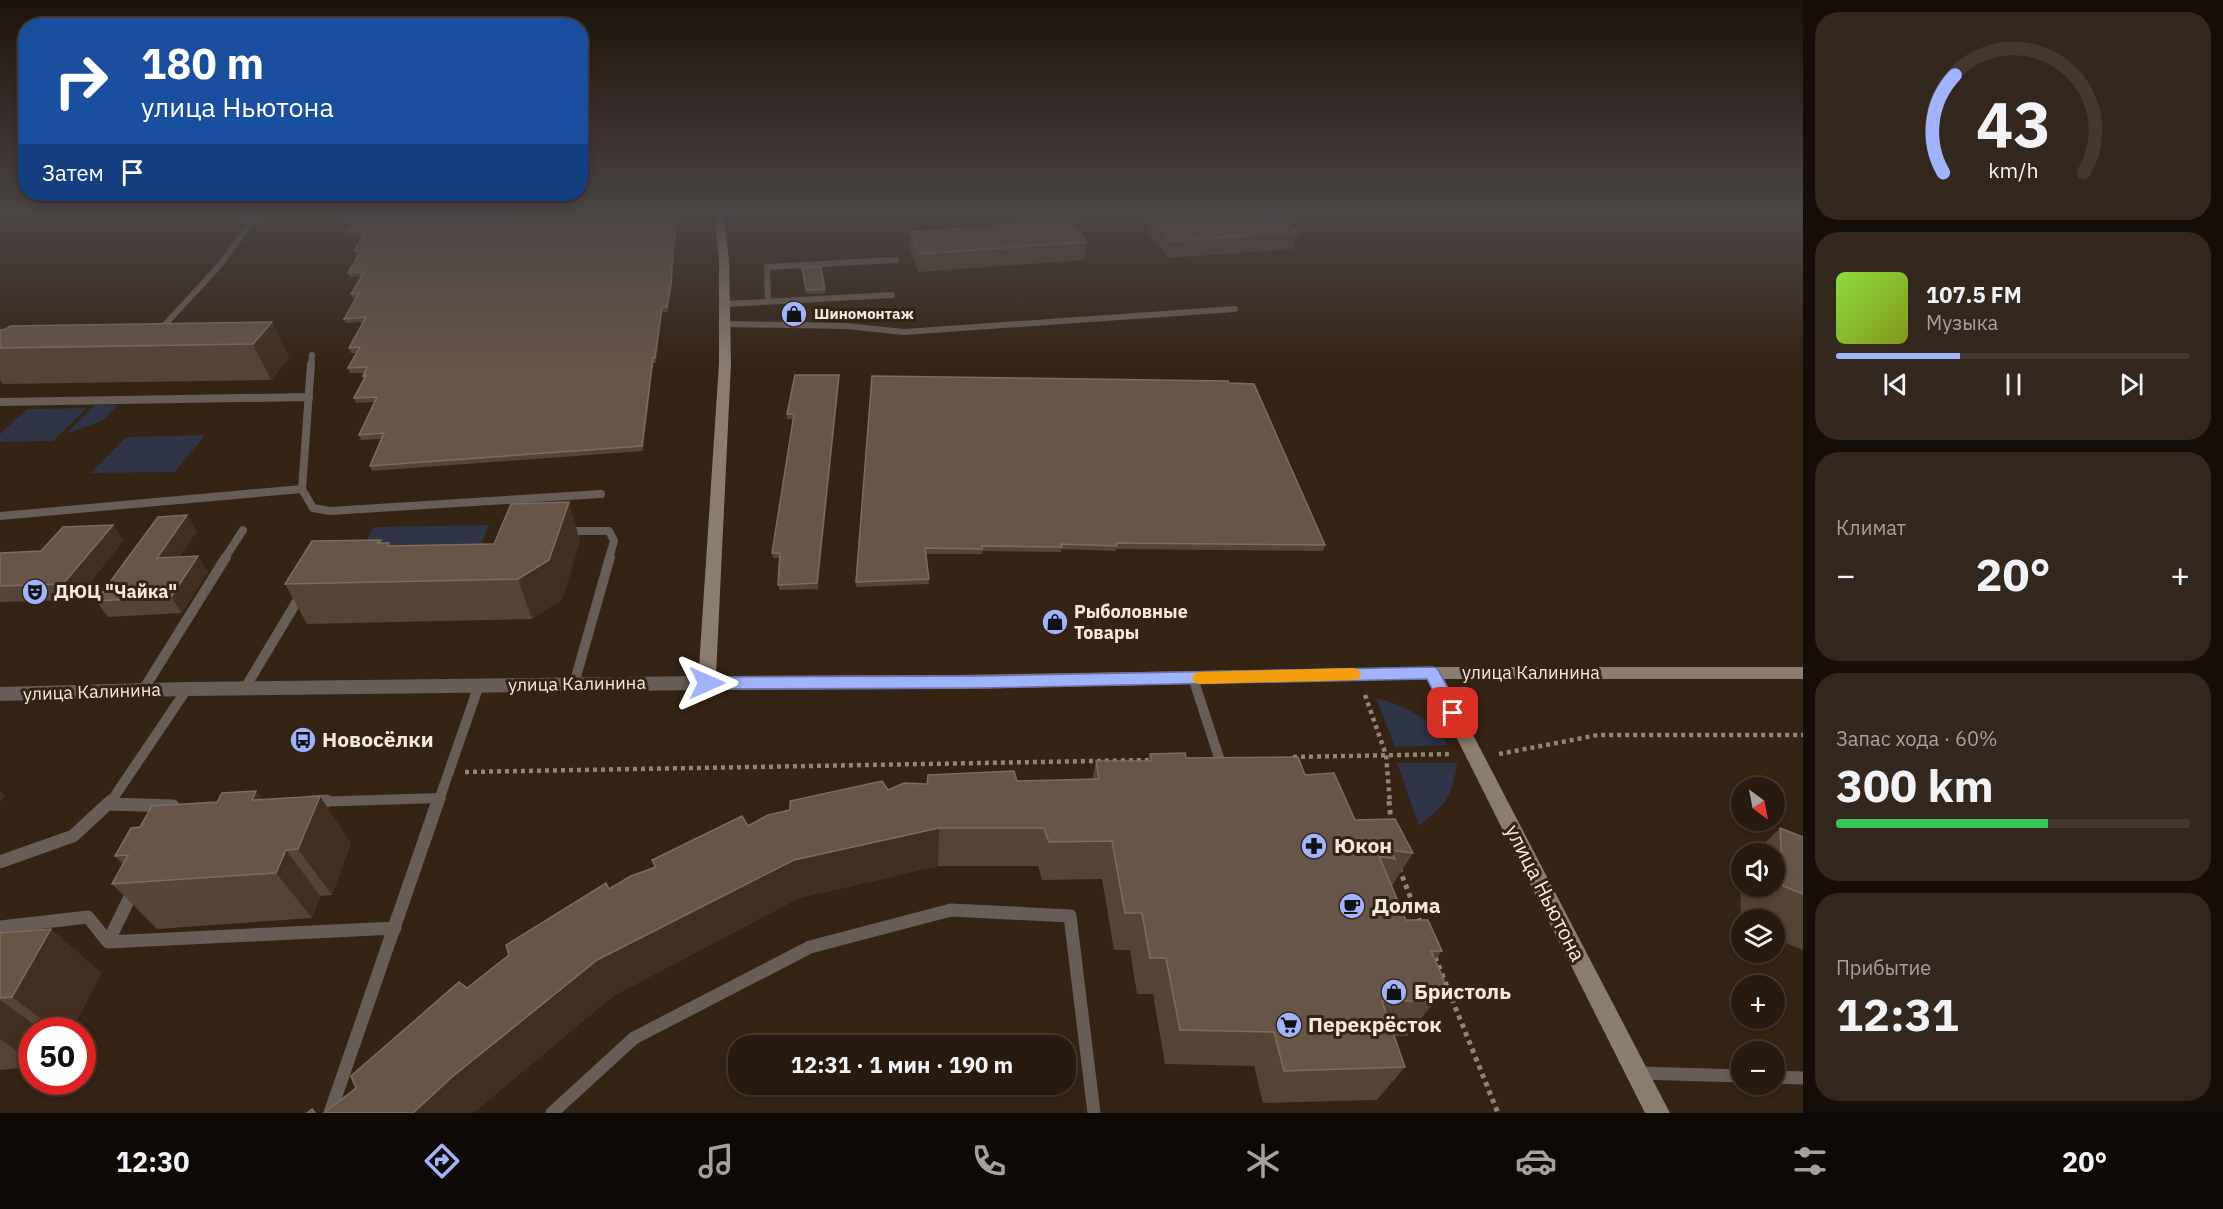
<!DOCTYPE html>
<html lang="ru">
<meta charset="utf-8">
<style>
:root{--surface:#281a0f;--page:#34271d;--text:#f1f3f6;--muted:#a5a19e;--line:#44382f;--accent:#a1b3fd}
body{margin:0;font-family:"IBM Plex Sans",sans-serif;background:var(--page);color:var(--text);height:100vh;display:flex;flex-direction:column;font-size:22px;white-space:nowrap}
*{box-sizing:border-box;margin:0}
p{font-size:20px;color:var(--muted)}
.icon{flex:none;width:33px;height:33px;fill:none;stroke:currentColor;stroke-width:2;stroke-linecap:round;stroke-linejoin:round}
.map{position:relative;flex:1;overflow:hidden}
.side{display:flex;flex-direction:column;gap:12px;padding:12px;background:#160e08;width:420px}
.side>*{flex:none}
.guide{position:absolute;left:18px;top:18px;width:570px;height:183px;border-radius:24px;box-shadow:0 3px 9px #0003,0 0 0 2px var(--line);background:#1a4fa0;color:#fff;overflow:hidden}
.needle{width:39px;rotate:148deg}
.buttons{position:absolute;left:1731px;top:777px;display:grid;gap:12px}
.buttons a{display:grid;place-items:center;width:54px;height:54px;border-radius:50%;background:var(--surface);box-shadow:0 3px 9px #0003,0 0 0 2px var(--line);font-size:30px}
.speed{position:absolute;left:18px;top:1017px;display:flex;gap:12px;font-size:30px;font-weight:700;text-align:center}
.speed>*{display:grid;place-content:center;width:78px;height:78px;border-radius:50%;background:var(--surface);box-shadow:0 3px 9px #0003,0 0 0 2px var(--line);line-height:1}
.speed .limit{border:9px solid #d22;background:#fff;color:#111}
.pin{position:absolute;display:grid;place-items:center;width:51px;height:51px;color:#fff;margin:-26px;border-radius:12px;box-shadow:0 3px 9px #0006}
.me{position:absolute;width:66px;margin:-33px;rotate:90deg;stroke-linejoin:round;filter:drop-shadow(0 0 4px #0008)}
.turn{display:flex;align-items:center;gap:21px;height:126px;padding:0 24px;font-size:27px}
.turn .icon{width:78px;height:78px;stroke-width:2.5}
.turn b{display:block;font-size:42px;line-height:51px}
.then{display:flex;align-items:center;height:57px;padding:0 24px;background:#0003;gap:12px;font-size:22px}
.big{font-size:45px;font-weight:700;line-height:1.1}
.side .widget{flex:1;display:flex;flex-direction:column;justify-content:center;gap:9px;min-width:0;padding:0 21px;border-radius:24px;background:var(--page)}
.side .dial{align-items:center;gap:0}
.dial svg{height:156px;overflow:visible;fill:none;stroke:var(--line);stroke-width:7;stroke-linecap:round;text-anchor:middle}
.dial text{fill:var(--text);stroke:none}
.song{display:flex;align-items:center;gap:18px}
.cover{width:72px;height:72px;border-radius:9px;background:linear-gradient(135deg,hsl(90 70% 55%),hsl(70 70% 35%))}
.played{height:6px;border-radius:3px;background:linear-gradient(90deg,var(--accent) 35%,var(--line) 35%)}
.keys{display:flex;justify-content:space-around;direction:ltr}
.heat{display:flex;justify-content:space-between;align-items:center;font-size:33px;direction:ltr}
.charge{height:9px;border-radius:4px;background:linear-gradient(90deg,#34c759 60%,var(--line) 0)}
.trip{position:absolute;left:728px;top:1035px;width:348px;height:60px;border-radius:24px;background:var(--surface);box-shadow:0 3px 9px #0003,0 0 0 2px var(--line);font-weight:700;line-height:60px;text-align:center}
.tabs{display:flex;height:96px;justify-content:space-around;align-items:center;background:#100a06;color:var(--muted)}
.tabs .icon{width:42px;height:42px}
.tabs .active{color:var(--accent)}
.tabs b{font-size:27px;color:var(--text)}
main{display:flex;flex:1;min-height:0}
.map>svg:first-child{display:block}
</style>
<main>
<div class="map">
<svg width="1803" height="1113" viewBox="0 0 1803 1113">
<rect width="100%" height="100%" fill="#352314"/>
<path fill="#2f3447" d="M95,405H118L102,421L66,434Z
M87,408L53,441L0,442V434L27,409Z
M205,435L175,472L91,473L126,437Z
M489,525L478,551L359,553L374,527Z
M1376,698C1406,705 1430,719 1448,745L1395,747Z
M1397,763H1457C1452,799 1446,803 1419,826Z"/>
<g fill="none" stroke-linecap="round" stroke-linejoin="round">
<path stroke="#938477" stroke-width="4.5" stroke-dasharray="4 4" stroke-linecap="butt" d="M1365,695L1386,755L1390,803
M1499,754L1598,735H1803
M1293,757L1453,754
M465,772L1153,760"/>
<path stroke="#938477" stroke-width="5" stroke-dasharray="4.5 4.5" stroke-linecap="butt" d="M1389,801L1391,822
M1399,868L1420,922
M1435,957L1498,1113"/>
<path stroke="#685e57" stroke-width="6" d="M768,302L767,267L896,260
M725,304L892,295
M725,324L846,326L904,332L1235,309
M159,331L220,265L257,214
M311,366L312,355"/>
<path stroke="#685e57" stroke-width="8" d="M0,402L309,397
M302,489L311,364
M0,516L302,489L313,508L330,511L601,494
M565,531H609L614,541L609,558
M225,558L243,530"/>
<path stroke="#685e57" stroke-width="10" d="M1193,678L1222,767
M574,684L610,557
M245,688L302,593
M143,690L226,557
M311,802L441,798
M110,803L187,689
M438,803L479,685"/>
<path stroke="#685e57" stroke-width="13" d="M311,802L327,801
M109,804L173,806
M0,862L73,836L111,801
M0,927L88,917L108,942L395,928
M108,942L134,889
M1639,1073L1742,1076
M1774,1077L1803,1078
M330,1113L438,801
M552,1113L634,1038L810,947L951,910L1070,916L1094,1113"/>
<path fill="#685e57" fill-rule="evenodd" d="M707,676L713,678L716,683L713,688L707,690L187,696L0,701V687L187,682Z"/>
<path fill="#8c7d71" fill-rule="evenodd" d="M714,214H723L729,259L731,363L716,676L957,675L1432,667H1803V679H1444L1670,1113H1645L1427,679L957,689L707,690L701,688L698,683L719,363V259Z"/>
</g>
<path fill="#564435" d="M344,214H677L671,288L668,312H662L656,363H653L643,451L372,471L370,466L382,439L361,440L359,435L375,402L356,403L354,398L364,379L363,376L364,373H350L348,368L357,353H351L349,348L363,322L346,323L344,319L356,298H353L351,294L361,276L350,277L348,273L358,255H356L354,251L363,235L348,236L346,232L352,223H351L349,218H345Z
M1151,216L1298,232L1293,249L1168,258L1148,233Z
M910,232L1086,242L1084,260L918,272L910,249Z
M803,273L825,289L826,293L806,294Z
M272,322L289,358L271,380L3,384L0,380V330Z
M839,375L818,589L779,590V558H773L772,553L793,419H787V414Z
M872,376L1325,545L1323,551L1116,549V551L1061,549V552L982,551V554H926L929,584L856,587Z
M113,525L123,541L76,600L0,602V553L41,551Z
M197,531L179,557L208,572L182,613L108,617L96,601Z
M580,541L562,599L532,619L307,624L285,584L383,543L390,546Z
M1150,754L1186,758L1305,775L1355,820L1413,853L1392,886L1406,920L1442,951L1435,960L1443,991L1407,1036H1394L1405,1067L1377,1100L1263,1103L1254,1066L1165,1064L1153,994H1137L1130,950H1114L1102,879L1042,880L1038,866H938L799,898L613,996L473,1113H324L356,1088L467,988L609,889L654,868L652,860L748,826L888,790L927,784L1092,780L1096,761H1148Z
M256,791L262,799L351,843L332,895L320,896L312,918L157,929L112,884L123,864L115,856L140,827L217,802Z
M1780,828L1803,837V950L1774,938V920H1742V924H1741L1740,867L1742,866V886H1774V854H1754Z
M51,929L101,973L72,1030H32V1067L0,1070V933Z"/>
<path fill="#422f20" d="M676,214H677L671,288L668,312L667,307Z
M662,307V312L656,363L655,358Z
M272,322L289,358L271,380L253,344Z
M653,358V363L643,451L642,446Z
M839,375V380L818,589L817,583Z
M569,502L580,541L562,599L532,619L518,579Z
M187,515L197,531L167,574L157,558Z
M113,525L123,541L76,600L63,584Z
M198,556L208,572L182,613L171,597Z
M0,791L5,796L0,802Z
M256,791L291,837L252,800Z
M320,796L351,843L332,895L298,849Z
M939,828L938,866L799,898L613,996L473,1113H413L452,1077L597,960L794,860Z
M286,850L320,896L312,918L276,873Z
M51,929L101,973L72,1030H56L12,997Z
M0,1000L41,1030H32V1061L0,1039Z"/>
<path fill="#675547" stroke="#7e6d5f" stroke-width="1.5" d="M352,214H676L671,284L667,307H662L655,358H653L642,446L370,466L384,433L359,435L377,397L354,398L366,375L363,376L367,367L348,368L360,347L349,348L366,317L344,319L359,293L351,294L364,272L348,273L361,250L354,251L366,231L346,232L355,218H349Z
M1181,214H1279L1298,232L1171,241L1151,216Z
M1072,221L1086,242L919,254L910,232Z
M821,267L825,289L806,290L802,268Z
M272,322L253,344L0,348V330L6,329L10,326Z
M795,375H839L817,583L778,585L780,553H772L794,414H787Z
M872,376L1228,381L1229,383L1254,384L1325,545L1116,543L1117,546L1061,544L1062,547L982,546V549L925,548L929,579L856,582Z
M569,502L549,560L518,579L285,584L312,541L381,540L378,543H389L388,546L494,544L511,504Z
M187,515L157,558L198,556L171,597L96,601L158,517Z
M113,525L63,584L0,586V553L41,551L63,527Z
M1185,753L1186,758L1298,757L1305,775L1334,773L1355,820L1395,819L1413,853L1391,850L1395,859L1379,856L1406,920H1428L1442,951H1431L1444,980L1443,991L1434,1001H1382L1405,1067L1284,1071L1274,1032L1180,1030L1166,958H1150L1142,913H1125L1112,841L1049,842L1044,828H939L794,860L597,960L452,1077L413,1113H324L356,1088L351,1076L459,982L467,988L509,955L506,945L606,883L609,889L631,876L656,867L652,860L742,816L748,826L768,815L790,810V801L882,781L888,790L904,783L927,784L928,775L1014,771L1017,781L1099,779L1096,761H1152L1150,754Z
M256,791L252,800L320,796L298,849L286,850L276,873L112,884L128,855L115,856L131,828L140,827L152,806L217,802L222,793Z
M1780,828L1803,837V894L1783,886Z
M51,929L12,997L0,998V933Z
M312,1109L315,1113H307Z"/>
<linearGradient id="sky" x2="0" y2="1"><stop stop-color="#1d130b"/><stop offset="0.58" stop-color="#4b4545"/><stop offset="1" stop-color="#4b4545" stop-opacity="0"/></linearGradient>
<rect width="1803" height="370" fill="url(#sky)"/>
<path fill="#a1b3fd" stroke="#6974a4" stroke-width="1.5" d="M1432,667L1437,668L1461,713L1458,718L1453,720L1447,718L1427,679L980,688L707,689L702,687L699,683L702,678L707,677L980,676Z"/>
<path fill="#f59e0b" d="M1353,668L1359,670L1361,674L1359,678L1353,680L1199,684L1194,682L1192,678L1194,674L1199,672Z"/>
<defs>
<g id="shop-disc" transform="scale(1.35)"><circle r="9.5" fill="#a1b3fd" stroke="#352314"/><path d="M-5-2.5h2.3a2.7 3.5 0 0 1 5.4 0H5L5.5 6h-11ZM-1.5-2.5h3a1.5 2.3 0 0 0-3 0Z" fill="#111"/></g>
<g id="theatre-disc" transform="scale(1.35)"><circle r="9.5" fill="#a1b3fd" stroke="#352314"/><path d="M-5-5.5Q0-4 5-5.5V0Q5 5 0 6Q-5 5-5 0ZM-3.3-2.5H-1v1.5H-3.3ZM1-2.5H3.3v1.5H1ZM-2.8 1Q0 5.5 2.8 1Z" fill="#111"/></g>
<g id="bus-disc" transform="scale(1.35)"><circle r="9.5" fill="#a1b3fd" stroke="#352314"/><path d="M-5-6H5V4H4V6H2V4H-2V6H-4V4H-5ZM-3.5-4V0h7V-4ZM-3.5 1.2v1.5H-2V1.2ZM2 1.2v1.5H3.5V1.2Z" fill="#111"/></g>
<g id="pharmacy-disc" transform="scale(1.35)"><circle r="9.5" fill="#a1b3fd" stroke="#352314"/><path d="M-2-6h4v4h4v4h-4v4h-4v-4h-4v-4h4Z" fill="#111"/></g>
<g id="cafe-disc" transform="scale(1.35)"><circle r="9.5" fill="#a1b3fd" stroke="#352314"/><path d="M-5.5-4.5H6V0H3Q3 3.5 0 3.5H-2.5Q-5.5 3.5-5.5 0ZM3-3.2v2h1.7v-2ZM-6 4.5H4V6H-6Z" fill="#111"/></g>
<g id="supermarket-disc" transform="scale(1.35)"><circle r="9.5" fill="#a1b3fd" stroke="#352314"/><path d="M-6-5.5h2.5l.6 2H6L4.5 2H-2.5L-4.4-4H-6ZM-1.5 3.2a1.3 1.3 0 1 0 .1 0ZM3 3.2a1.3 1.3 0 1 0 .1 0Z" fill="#111"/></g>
</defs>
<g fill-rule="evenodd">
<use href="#shop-disc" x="794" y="314"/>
<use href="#theatre-disc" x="35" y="592"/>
<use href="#shop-disc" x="1055" y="622"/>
<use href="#bus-disc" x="303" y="740"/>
<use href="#pharmacy-disc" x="1314" y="846"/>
<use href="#cafe-disc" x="1352" y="906"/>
<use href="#shop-disc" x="1394" y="992"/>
<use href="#supermarket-disc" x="1289" y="1025"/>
</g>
<g text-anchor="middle" stroke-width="6" stroke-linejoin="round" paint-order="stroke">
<g font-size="15" font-weight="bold" fill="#f6eae0" stroke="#352314" text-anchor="start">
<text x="814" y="319">Шиномонтаж</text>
</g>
<g font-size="18" font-weight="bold" fill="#f6eae0" stroke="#352314" text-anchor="start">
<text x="54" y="598">ДЮЦ "Чайка"</text>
<text x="1074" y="618">Рыболовные<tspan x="1074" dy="21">Товары</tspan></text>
</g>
<g font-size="18" fill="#f6eae0" stroke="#352314">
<text x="1531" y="679">улица Калинина</text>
<text transform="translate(577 684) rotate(-1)" y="6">улица Калинина</text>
<text transform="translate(92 692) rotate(-2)" y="6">улица Калинина</text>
</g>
<g font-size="21" font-weight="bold" fill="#f6eae0" stroke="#352314" text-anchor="start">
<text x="322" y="747">Новосёлки</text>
<text x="1334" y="853">Юкон</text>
<text x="1372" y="913">Долма</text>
<text x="1414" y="999">Бристоль</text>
<text x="1308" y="1032">Перекрёсток</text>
</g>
<g font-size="21" fill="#f6eae0" stroke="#352314">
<text transform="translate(1545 893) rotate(63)" y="7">улица Ньютона</text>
</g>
</g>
</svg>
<div class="buttons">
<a><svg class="needle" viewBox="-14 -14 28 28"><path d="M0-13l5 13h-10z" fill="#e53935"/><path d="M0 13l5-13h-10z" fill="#a5a19e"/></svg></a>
<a><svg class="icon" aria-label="sound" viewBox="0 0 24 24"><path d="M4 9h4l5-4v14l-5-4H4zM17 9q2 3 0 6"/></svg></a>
<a><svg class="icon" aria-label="layers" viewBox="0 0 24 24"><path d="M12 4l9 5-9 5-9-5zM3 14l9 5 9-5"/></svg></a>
<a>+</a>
<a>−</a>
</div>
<div class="speed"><div class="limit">50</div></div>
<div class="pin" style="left:1453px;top:713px;background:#d93025"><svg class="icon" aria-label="arrive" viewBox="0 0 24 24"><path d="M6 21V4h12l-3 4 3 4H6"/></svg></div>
<svg class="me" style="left:707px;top:683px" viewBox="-20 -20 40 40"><path d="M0-17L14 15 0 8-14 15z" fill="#a1b3fd" stroke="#fff" stroke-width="4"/></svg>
<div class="trip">12:31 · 1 мин · 190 m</div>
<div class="guide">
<div class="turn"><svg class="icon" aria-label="right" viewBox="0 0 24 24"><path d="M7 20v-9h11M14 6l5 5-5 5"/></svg><div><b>180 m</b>улица Ньютона</div></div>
<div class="then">Затем<svg class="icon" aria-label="arrive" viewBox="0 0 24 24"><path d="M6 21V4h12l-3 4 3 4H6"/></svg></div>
</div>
</div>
<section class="side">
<div class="widget dial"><svg viewBox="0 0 100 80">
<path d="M14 69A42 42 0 1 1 86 69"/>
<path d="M14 69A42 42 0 0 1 20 19" stroke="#a1b3fd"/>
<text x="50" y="56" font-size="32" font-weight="700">43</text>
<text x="50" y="72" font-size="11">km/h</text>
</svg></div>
<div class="widget">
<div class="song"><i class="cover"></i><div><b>107.5 FM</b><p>Музыка</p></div></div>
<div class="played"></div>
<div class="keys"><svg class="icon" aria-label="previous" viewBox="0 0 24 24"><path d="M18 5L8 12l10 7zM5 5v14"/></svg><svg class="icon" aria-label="pause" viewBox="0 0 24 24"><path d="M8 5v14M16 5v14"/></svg><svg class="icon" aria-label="next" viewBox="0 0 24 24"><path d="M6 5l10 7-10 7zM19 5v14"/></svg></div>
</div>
<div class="widget"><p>Климат</p>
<div class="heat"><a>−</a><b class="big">20°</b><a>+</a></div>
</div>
<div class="widget"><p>Запас хода · 60%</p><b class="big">300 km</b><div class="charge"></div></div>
<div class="widget"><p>Прибытие</p><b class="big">12:31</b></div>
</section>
</main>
<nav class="tabs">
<b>12:30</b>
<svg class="icon active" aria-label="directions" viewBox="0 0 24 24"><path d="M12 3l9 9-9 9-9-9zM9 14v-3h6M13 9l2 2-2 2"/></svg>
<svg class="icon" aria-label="music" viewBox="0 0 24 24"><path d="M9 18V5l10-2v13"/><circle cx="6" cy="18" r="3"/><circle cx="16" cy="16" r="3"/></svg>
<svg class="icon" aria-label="phone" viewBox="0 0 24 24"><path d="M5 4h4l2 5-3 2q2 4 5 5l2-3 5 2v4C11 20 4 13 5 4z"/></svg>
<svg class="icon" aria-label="climate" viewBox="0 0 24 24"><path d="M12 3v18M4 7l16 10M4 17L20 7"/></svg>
<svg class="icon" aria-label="car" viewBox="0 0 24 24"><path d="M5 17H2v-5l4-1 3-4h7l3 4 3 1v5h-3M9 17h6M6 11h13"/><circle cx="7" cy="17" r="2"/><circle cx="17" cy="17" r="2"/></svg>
<svg class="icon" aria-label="filters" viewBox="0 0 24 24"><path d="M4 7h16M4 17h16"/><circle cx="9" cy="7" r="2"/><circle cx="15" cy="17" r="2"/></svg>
<b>20°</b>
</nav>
